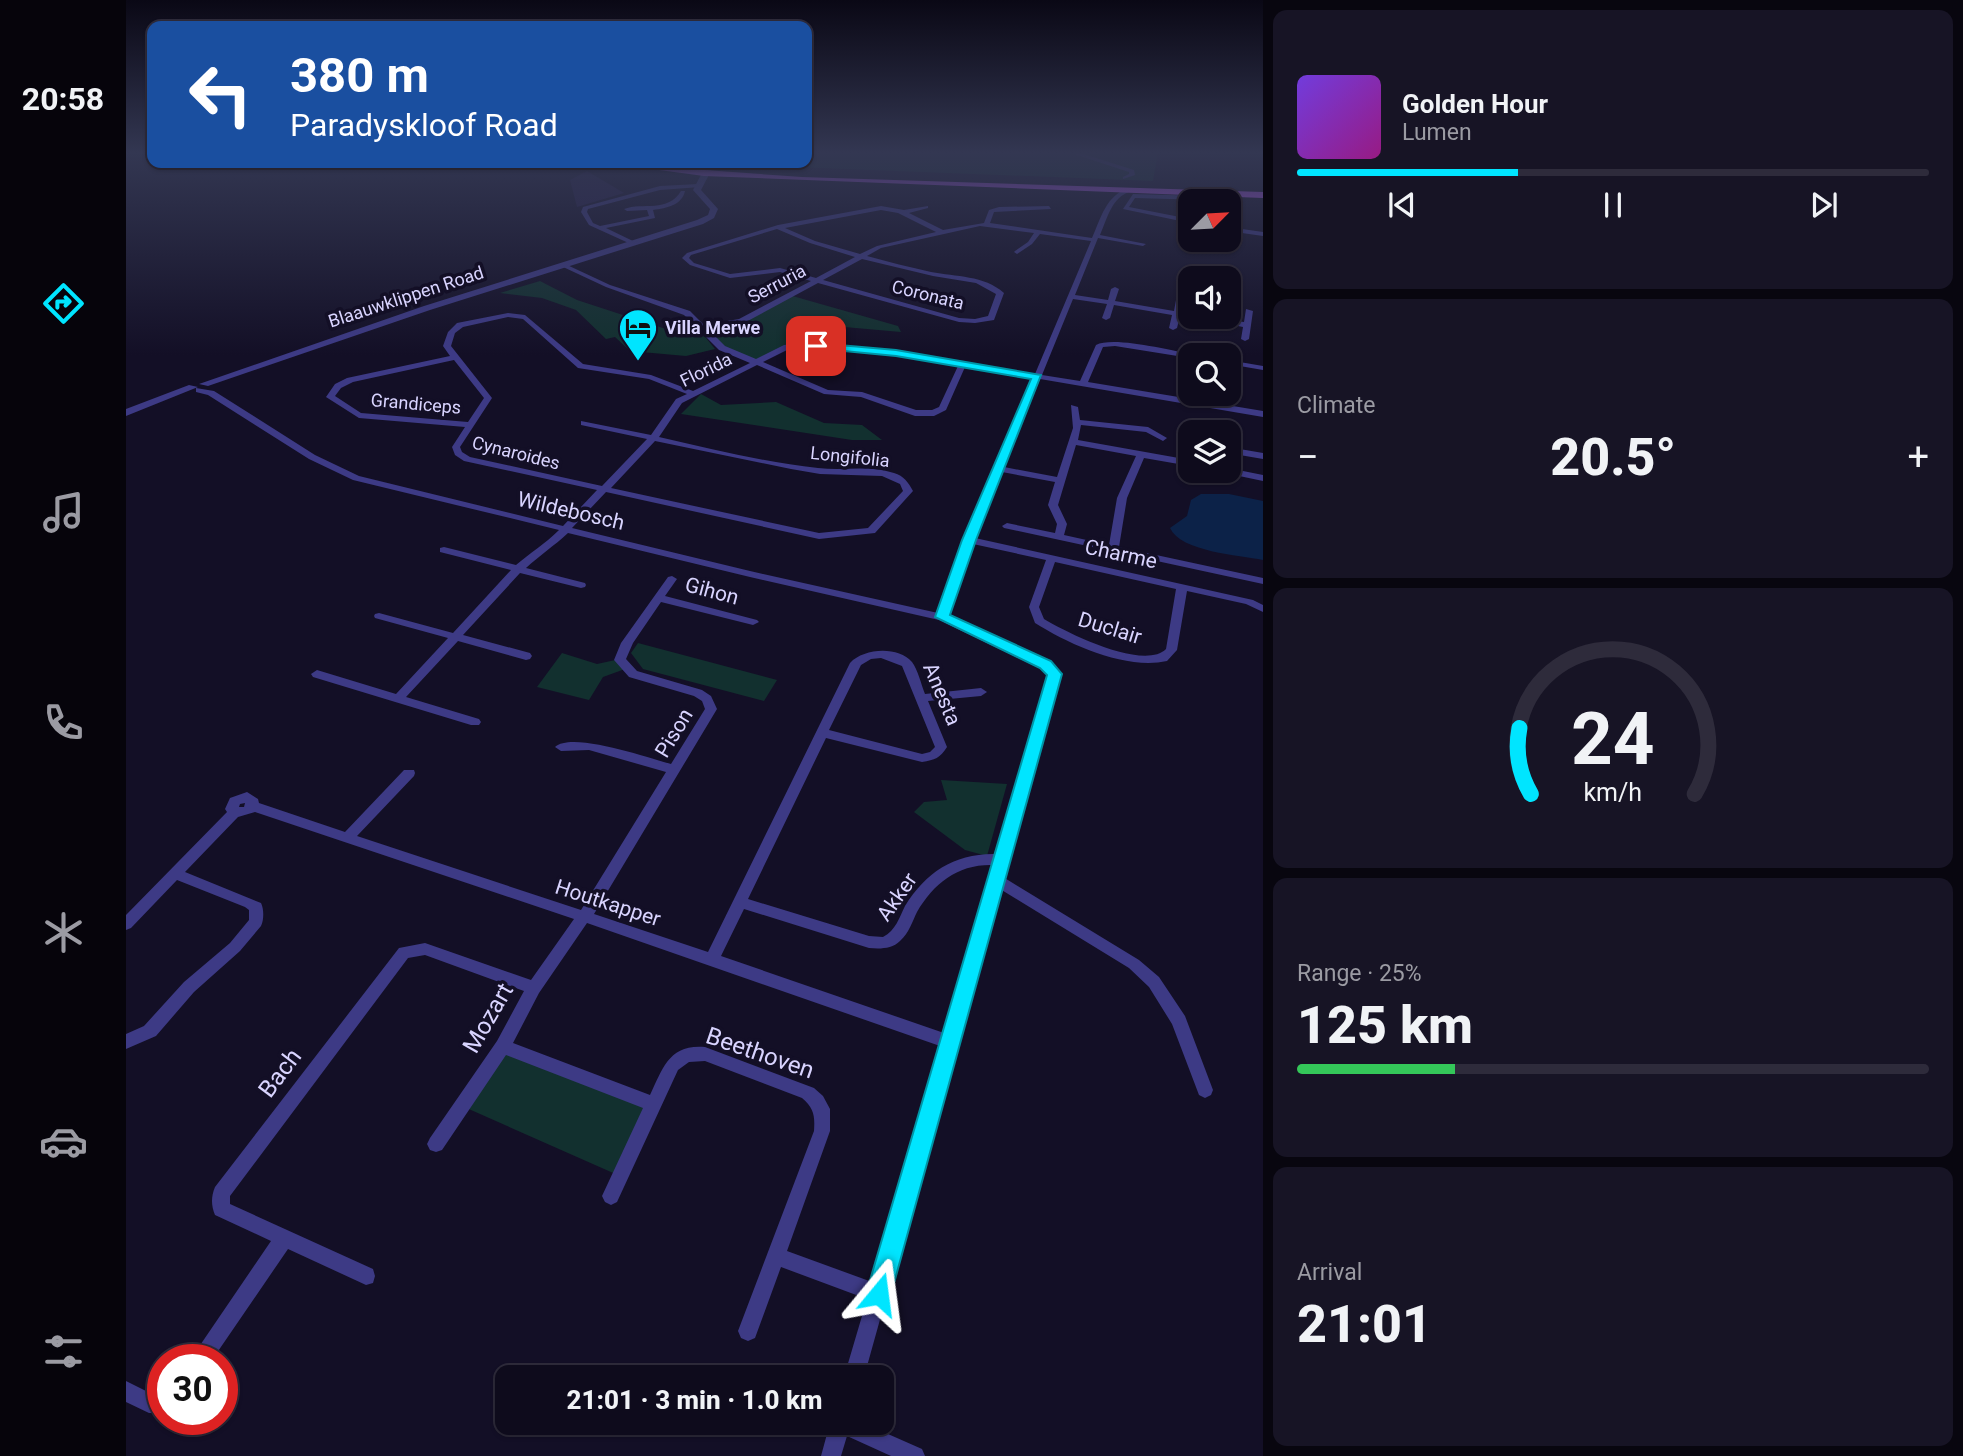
<!DOCTYPE html>
<meta charset="utf-8">
<style>
:root{--surface:#0e0b1c;--page:#171425;--text:#f1f3f6;--muted:#9b9ba3;--line:#2e2b3b;--accent:#00e5ff}
body{margin:0;font-family:Roboto,sans-serif;background:var(--page);color:var(--text);height:100vh;display:flex;flex-direction:column;font-size:26px;white-space:nowrap}
*{box-sizing:border-box;margin:0}
p{font-size:23px;color:var(--muted)}
.icon{flex:none;width:38px;height:38px;fill:none;stroke:currentColor;stroke-width:2;stroke-linecap:round;stroke-linejoin:round}
.map{position:relative;flex:1;overflow:hidden}
.sheet{display:flex;flex-direction:column;gap:10px;padding:10px;background:#08060f;width:700px}
.sheet>*{flex:none}
.banner{position:absolute;left:21px;top:21px;width:665px;height:147px;border-radius:14px;box-shadow:0 2px 5px #0004,0 0 0 2px var(--line);background:#1a4fa0;color:#fff;overflow:hidden}
.needle{width:46px;rotate:66deg}
.tools{position:absolute;left:1052px;top:189px;display:grid;gap:14px}
.tools a{display:grid;place-items:center;width:63px;height:63px;border-radius:14px;background:var(--surface);box-shadow:0 2px 5px #0004,0 0 0 2px var(--line);font-size:35px}
.speed{position:absolute;left:21px;top:1344px;display:flex;gap:14px;font-size:35px;font-weight:700;text-align:center}
.speed>*{display:grid;place-content:center;width:91px;height:91px;border-radius:50%;background:var(--surface);box-shadow:0 2px 5px #0004,0 0 0 2px var(--line);line-height:1}
.speed .limit{border:10px solid #d22;background:#fff;color:#111}
.pin{position:absolute;display:grid;place-items:center;width:60px;height:60px;color:#fff;margin:-30px;border-radius:14px;box-shadow:0 4px 10px #0006}
.me{position:absolute;width:77px;margin:-38px;rotate:16deg;stroke-linejoin:round;filter:drop-shadow(0 0 5px #0008)}
.turn{display:flex;align-items:center;gap:24px;height:147px;padding:0 28px;font-size:32px}
.turn .icon{width:91px;height:91px;stroke-width:2.5}
.turn b{display:block;font-size:49px;line-height:60px}
.big{font-size:52px;font-weight:800;line-height:1.1}
.sheet .widget{flex:1;display:flex;flex-direction:column;justify-content:center;gap:10px;min-width:0;padding:0 24px;border-radius:14px;background:var(--page)}
.sheet .dial{align-items:center;gap:0}
.dial svg{height:182px;overflow:visible;fill:none;stroke:var(--line);stroke-width:7;stroke-linecap:round;text-anchor:middle}
.dial text{fill:var(--text);stroke:none}
.song{display:flex;align-items:center;gap:21px}
.cover{width:84px;height:84px;border-radius:10px;background:linear-gradient(135deg,hsl(260 70% 55%),hsl(310 70% 35%))}
.played{height:7px;border-radius:4px;background:linear-gradient(90deg,var(--accent) 35%,var(--line) 35%)}
.keys{display:flex;justify-content:space-around;direction:ltr}
.heat{display:flex;justify-content:space-between;align-items:center;font-size:38px;direction:ltr}
.charge{height:10px;border-radius:5px;background:linear-gradient(90deg,#34c759 25%,var(--line) 0)}
.trip{position:absolute;left:369px;top:1365px;width:399px;height:70px;border-radius:14px;background:var(--surface);box-shadow:0 2px 5px #0004,0 0 0 2px var(--line);font-weight:800;line-height:70px;text-align:center}
main{display:flex;flex:1;min-height:0}
.menu{display:flex;flex-direction:column;width:126px;justify-content:space-around;align-items:center;background:#06040b;color:var(--muted)}
.menu .icon{width:49px;height:49px}
.menu .on{color:var(--accent)}
.menu b{font-size:32px;color:var(--text)}
.map>svg:first-child{display:block}
</style>
<main>
<nav class="menu">
<b>20:58</b>
<svg class="icon on" aria-label="directions" viewBox="0 0 24 24"><path d="M12 3l9 9-9 9-9-9zM9 14v-3h6M13 9l2 2-2 2"/></svg>
<svg class="icon" aria-label="music" viewBox="0 0 24 24"><path d="M9 18V5l10-2v13"/><circle cx="6" cy="18" r="3"/><circle cx="16" cy="16" r="3"/></svg>
<svg class="icon" aria-label="phone" viewBox="0 0 24 24"><path d="M5 4h4l2 5-3 2q2 4 5 5l2-3 5 2v4C11 20 4 13 5 4z"/></svg>
<svg class="icon" aria-label="climate" viewBox="0 0 24 24"><path d="M12 3v18M4 7l16 10M4 17L20 7"/></svg>
<svg class="icon" aria-label="car" viewBox="0 0 24 24"><path d="M5 17H2v-5l4-1 3-4h7l3 4 3 1v5h-3M9 17h6M6 11h13"/><circle cx="7" cy="17" r="2"/><circle cx="17" cy="17" r="2"/></svg>
<svg class="icon" aria-label="filters" viewBox="0 0 24 24"><path d="M4 7h16M4 17h16"/><circle cx="9" cy="7" r="2"/><circle cx="15" cy="17" r="2"/></svg>
</nav>
<div class="map">
<svg width="1137" height="1456" viewBox="0 0 1137 1456">
<rect width="100%" height="100%" fill="#130f26"/>
<path fill="#12302f" d="M681,151H1032L1027,181L569,163H681Z
M414,281L451,300L549,332L572,328L589,349L560,356L504,351L489,337L480,339L450,310L416,298L374,293Z
M663,295L772,326L775,332L707,326L704,347L668,345L629,363L596,348L576,328L612,323Z
M575,394L595,405L650,402L698,423L736,425L756,440H726L555,414Z
M512,643L651,680L638,701L517,669L505,653Z
M436,653L471,664L494,659L499,669L477,677L463,700L411,687Z
M815,780L881,784L861,856L839,850L788,812L798,802L821,800Z
M377,1046L527,1104L494,1176L336,1106Z"/>
<path fill="#0c2248" d="M1075,494H1103L1137,501V560C1113,555 1055,552 1044,528L1061,516L1065,500Z"/>
<path fill="#241b47" d="M461,171L488,187L498,193L451,207L444,180Z"/>
<g fill="none" stroke-linecap="round" stroke-linejoin="round">
<path fill="#3d3a85" fill-rule="evenodd" d="M939,151H948L1008,170L1009,175L997,179V177L1003,174V172Z
M572,184L574,187L534,190L462,209L461,212L467,223L474,226L523,216L521,210L501,211L498,209C517,202 542,213 555,191H559C556,205 541,208 527,210L529,218L480,228L509,242V244L507,245L463,225L455,212L457,207L534,186Z
M1003,188L1005,191C985,198 982,217 974,235L1020,244L1017,246L972,238L949,295L982,300L985,289L989,287L993,289L989,301L1048,311L1050,300L1054,298L1058,300L1055,312L1064,314V317H1067L1064,318L1054,316L1051,328L1047,330L1043,328L1046,315L988,305L984,318L980,320L976,318L981,304L947,299L916,375L954,381L970,345C987,336 1043,350 1064,354L1067,355H1064V358L989,346L977,347L962,382L1137,411V417L914,379L878,467L931,477L947,428L945,405L952,407L954,420L1022,427L1041,438L1037,441L1020,432L955,425L952,440L1064,460V466L1018,458L1001,498L993,547L1137,578V584L878,528L876,526L881,523L929,533L931,524L922,505L929,482L876,472L849,538L1127,600L1137,605V612L1120,604L1061,591L1051,650L1041,661C1000,670 944,645 909,623L903,607L920,560L847,544L822,616L929,666L934,674L883,858L884,860L877,877L1013,960L1033,977L1059,1016L1087,1090L1085,1095L1079,1098L1073,1095L1046,1024L1023,987L1003,968L874,889L738,1377H718L741,1299L655,1267L629,1338L622,1341L615,1338L612,1331L688,1131C689,1116 688,1108 676,1098L579,1061L563,1062L552,1070L491,1202L485,1205L479,1202L476,1196L517,1108L380,1055L316,1150L310,1152L304,1150L301,1144L304,1138L371,1041L398,991L299,955L282,958L104,1196V1204L247,1269L249,1276L247,1283L240,1285L162,1249L86,1360H64L145,1241L89,1215C85,1206 85,1196 89,1187L273,948L299,943L405,980L448,919L129,812L112,817L59,872L135,903C138,909 138,920 135,926L114,951L68,992L30,1036L0,1049V1034L18,1026L58,982L104,943L123,920V910L119,907L51,880L5,928L0,930V915L101,812L99,809L104,798L121,792L132,799L133,803L219,832L278,770H288L289,773L288,776L231,836L455,910L540,772L463,750L435,751L429,747C446,731 522,758 545,764L579,709L576,701L568,696L503,677L488,660L495,643L542,577L546,576L551,579L539,596L631,620L633,622L627,625L535,602L507,643L500,659L511,671L576,690L585,696L591,709L468,914L582,952L724,663C738,648 772,646 786,662C792,670 795,684 799,694L855,688L861,692L855,696L802,701L821,747C814,758 809,760 796,762L700,738L622,899L743,936L757,937C770,930 773,918 779,906C800,872 829,853 870,854L922,674L921,672L813,620L624,577L442,533C428,546 414,555 400,568L459,583L460,585L459,587L455,588L394,573L337,635L404,653L406,656L404,659L400,660L332,641L280,697L353,719L355,722L353,725H345L187,677L185,674L191,670L270,694L322,638L249,618L248,616L249,614L253,613L327,633L385,570L314,552V548L318,547L390,565C404,553 419,544 433,530L227,480L183,459L82,395L70,392V388L88,391L189,455L233,476L437,526L471,490L338,461L329,455L326,447L339,427L233,418L200,397L209,384L221,378L324,356L317,346L322,332L331,323L382,313L399,315L457,364L525,375L567,391L624,363L593,350L558,315L480,287L435,266V264H439L484,285L564,311L578,325L613,319L685,281L654,272L604,278L564,265L556,258L561,253L652,225L755,206L778,210L802,206V208L783,213L817,230L858,223L863,210L873,207L923,206L925,209L868,212L864,223L966,238C975,218 980,195 1003,188ZM755,210L772,213L810,232L751,246L734,254L689,241L659,228ZM854,226L908,233L902,242L889,251L888,252L891,254L906,244L914,234L965,241L909,374L770,351L675,343L658,345L630,359L599,346L582,329L618,323L692,283L833,322L849,323L868,320L878,293C858,275 830,277 805,272C784,267 762,262 741,256L755,248ZM651,229L684,243L729,257L690,278L654,268L604,274L568,263L563,258L565,255ZM736,259L807,276L850,283L870,294L862,316L849,319L833,318L697,280ZM382,317L397,319L452,368L523,379L561,394L550,399L525,435L455,421V425L521,439L476,486L344,457L336,452L334,447L366,398L325,346L329,333L337,327ZM675,347L770,355L832,366L813,407L806,410H790L736,392L702,390L637,362L663,349ZM328,360L358,398L342,422L235,413L209,396L215,388L227,382ZM631,365L698,394L735,397L789,416H808L820,410L839,367L907,378L838,540L812,613L624,571L446,528L480,492L693,539L749,533L787,491C782,482 778,476 768,473C743,465 718,471 692,468C638,462 585,449 533,437L556,403ZM529,441L665,469L694,474L756,476L774,484L777,491L742,528L693,533L485,488ZM950,445L1010,456L991,498L983,545L938,535L941,524L932,505ZM929,562L1050,589L1040,649C1018,671 941,633 918,619L913,607ZM755,658L776,666L809,747L804,752L796,754L703,730L735,665L745,659ZM119,803L118,807H113L114,804ZM867,865L818,1033L595,956L618,909L743,948C754,949 766,949 774,941C783,933 786,922 791,912C808,883 832,864 867,865ZM461,923L814,1046L746,1282L661,1251L704,1131V1109L697,1096L688,1088L579,1047C543,1044 537,1068 524,1095L387,1043L413,993Z
M1007,194L1079,196L1082,198L1079,200L1009,198L1003,207L1064,219V223L997,209Z
M1102,227L1137,232V236L1102,231Z
M1068,240H1074L1071,249L1068,251L1065,249Z
M1120,309L1127,311L1123,339L1119,341L1115,339L1117,327L1067,317H1083L1118,322Z
M1102,360L1137,366V370L1102,364Z
M1102,447L1137,453V459L1102,453Z
M1102,468L1137,475V481L1099,473L1098,471H1102Z
M0,1381L24,1393H37V1413H23L0,1402Z
M704,1423H737L796,1449L799,1456H765L721,1436L715,1456H695Z"/>
<path fill="#3d3a85" fill-rule="evenodd" d="M579,167L586,169L575,190L592,209L588,218L577,224L304,310L82,386L73,384L298,306L571,220L582,215L584,209L567,190Z
M63,385L72,387L0,416V409Z"/>
<path fill="#c25bff" fill-rule="evenodd" d="M481,163L676,177L1137,192V198L578,176Z"/>
</g>
<linearGradient id="sky" x2="0" y2="1"><stop stop-color="#0a0815"/><stop offset="0.43" stop-color="#333752"/><stop offset="1" stop-color="#333752" stop-opacity="0"/></linearGradient>
<rect width="1137" height="355" fill="url(#sky)"/>
<path fill="#00e5ff" stroke="#0095a6" stroke-width="2" d="M690,343L770,350L915,375L850,540L824,615L925,661L936,674L765,1294L761,1302L753,1306L744,1302L740,1294L921,675L914,668L809,617L836,540L905,379L770,356L686,348Z"/>
<defs>
<g id="hotel-pin" transform="scale(2.0125)"><path d="M0 17L-7.5 6A9.5 9.5 0 1 1 7.5 6Z" fill="#00e5ff" stroke="#130f26"/><path d="M-6-4.5h1.5V1H6V5H4.5V3h-9V5H-6ZM-4 0a1.8 1.8 0 1 1 3.6 0ZM.5 0V-2.5h3Q6-2.5 6 0Z" fill="#111"/></g>
</defs>
<g fill-rule="evenodd">
<use href="#hotel-pin" x="512" y="328"/>
</g>
<g text-anchor="middle" stroke-width="7" stroke-linejoin="round" paint-order="stroke">
<g font-size="18" fill="#d9d4ff" stroke="#130f26">
<text transform="translate(651 284) rotate(-28)" y="6">Serruria</text>
<text transform="translate(802 295) rotate(14)" y="6">Coronata</text>
<text transform="translate(280 297) rotate(-18)" y="6">Blaauwklippen Road</text>
<text transform="translate(580 370) rotate(-26)" y="6">Florida</text>
<text transform="translate(290 404) rotate(5)" y="6">Grandiceps</text>
<text transform="translate(390 453) rotate(14)" y="6">Cynaroides</text>
<text transform="translate(724 457) rotate(6)" y="6">Longifolia</text>
</g>
<g font-size="18" font-weight="bold" fill="#d9d4ff" stroke="#130f26" text-anchor="start">
<text x="539" y="334">Villa Merwe</text>
</g>
<g font-size="21" fill="#d9d4ff" stroke="#130f26">
<text transform="translate(445 511) rotate(13)" y="7">Wildebosch</text>
<text transform="translate(995 554) rotate(12)" y="7">Charme</text>
<text transform="translate(586 591) rotate(15)" y="7">Gihon</text>
<text transform="translate(984 628) rotate(17)" y="7">Duclair</text>
<text transform="translate(816 694) rotate(67)" y="7">Anesta</text>
<text transform="translate(548 733) rotate(-59)" y="7">Pison</text>
<text transform="translate(771 897) rotate(-55)" y="7">Akker</text>
<text transform="translate(482 903) rotate(18)" y="7">Houtkapper</text>
</g>
<g font-size="24" fill="#d9d4ff" stroke="#130f26">
<text transform="translate(362 1018) rotate(-60)" y="8">Mozart</text>
<text transform="translate(634 1053) rotate(19)" y="8">Beethoven</text>
<text transform="translate(154 1073) rotate(-53)" y="8">Bach</text>
</g>
</g>
</svg>
<div class="tools">
<a><svg class="needle" viewBox="-14 -14 28 28"><path d="M0-13l5 13h-10z" fill="#e53935"/><path d="M0 13l5-13h-10z" fill="#9b9ba3"/></svg></a>
<a><svg class="icon" aria-label="sound" viewBox="0 0 24 24"><path d="M4 9h4l5-4v14l-5-4H4zM17 9q2 3 0 6"/></svg></a>
<a><svg class="icon" aria-label="search" viewBox="0 0 24 24"><circle cx="10" cy="10" r="6"/><path d="M15 15l6 6"/></svg></a>
<a><svg class="icon" aria-label="layers" viewBox="0 0 24 24"><path d="M12 4l9 5-9 5-9-5zM3 14l9 5 9-5"/></svg></a>
</div>
<div class="speed"><div class="limit">30</div></div>
<div class="pin" style="left:690px;top:346px;background:#d93025"><svg class="icon" aria-label="arrive" viewBox="0 0 24 24"><path d="M6 21V4h12l-3 4 3 4H6"/></svg></div>
<svg class="me" style="left:753px;top:1294px" viewBox="-20 -20 40 40"><path d="M0-17L14 15 0 8-14 15z" fill="#00e5ff" stroke="#fff" stroke-width="4"/></svg>
<div class="trip">21:01 · 3 min · 1.0 km</div>
<div class="banner">
<div class="turn"><svg class="icon" aria-label="left" viewBox="0 0 24 24"><path d="M17 20v-9H6M10 6l-5 5 5 5"/></svg><div><b>380 m</b>Paradyskloof Road</div></div>
</div>
</div>
<section class="sheet">
<div class="widget">
<div class="song"><i class="cover"></i><div><b>Golden Hour</b><p>Lumen</p></div></div>
<div class="played"></div>
<div class="keys"><svg class="icon" aria-label="previous" viewBox="0 0 24 24"><path d="M18 5L8 12l10 7zM5 5v14"/></svg><svg class="icon" aria-label="pause" viewBox="0 0 24 24"><path d="M8 5v14M16 5v14"/></svg><svg class="icon" aria-label="next" viewBox="0 0 24 24"><path d="M6 5l10 7-10 7zM19 5v14"/></svg></div>
</div>
<div class="widget"><p>Climate</p>
<div class="heat"><a>−</a><b class="big">20.5°</b><a>+</a></div>
</div>
<div class="widget dial"><svg viewBox="0 0 100 80">
<path d="M14 69A42 42 0 1 1 86 69"/>
<path d="M14 69A42 42 0 0 1 9 40" stroke="#00e5ff"/>
<text x="50" y="56" font-size="32" font-weight="700">24</text>
<text x="50" y="72" font-size="11">km/h</text>
</svg></div>
<div class="widget"><p>Range · 25%</p><b class="big">125 km</b><div class="charge"></div></div>
<div class="widget"><p>Arrival</p><b class="big">21:01</b></div>
</section>
</main>
